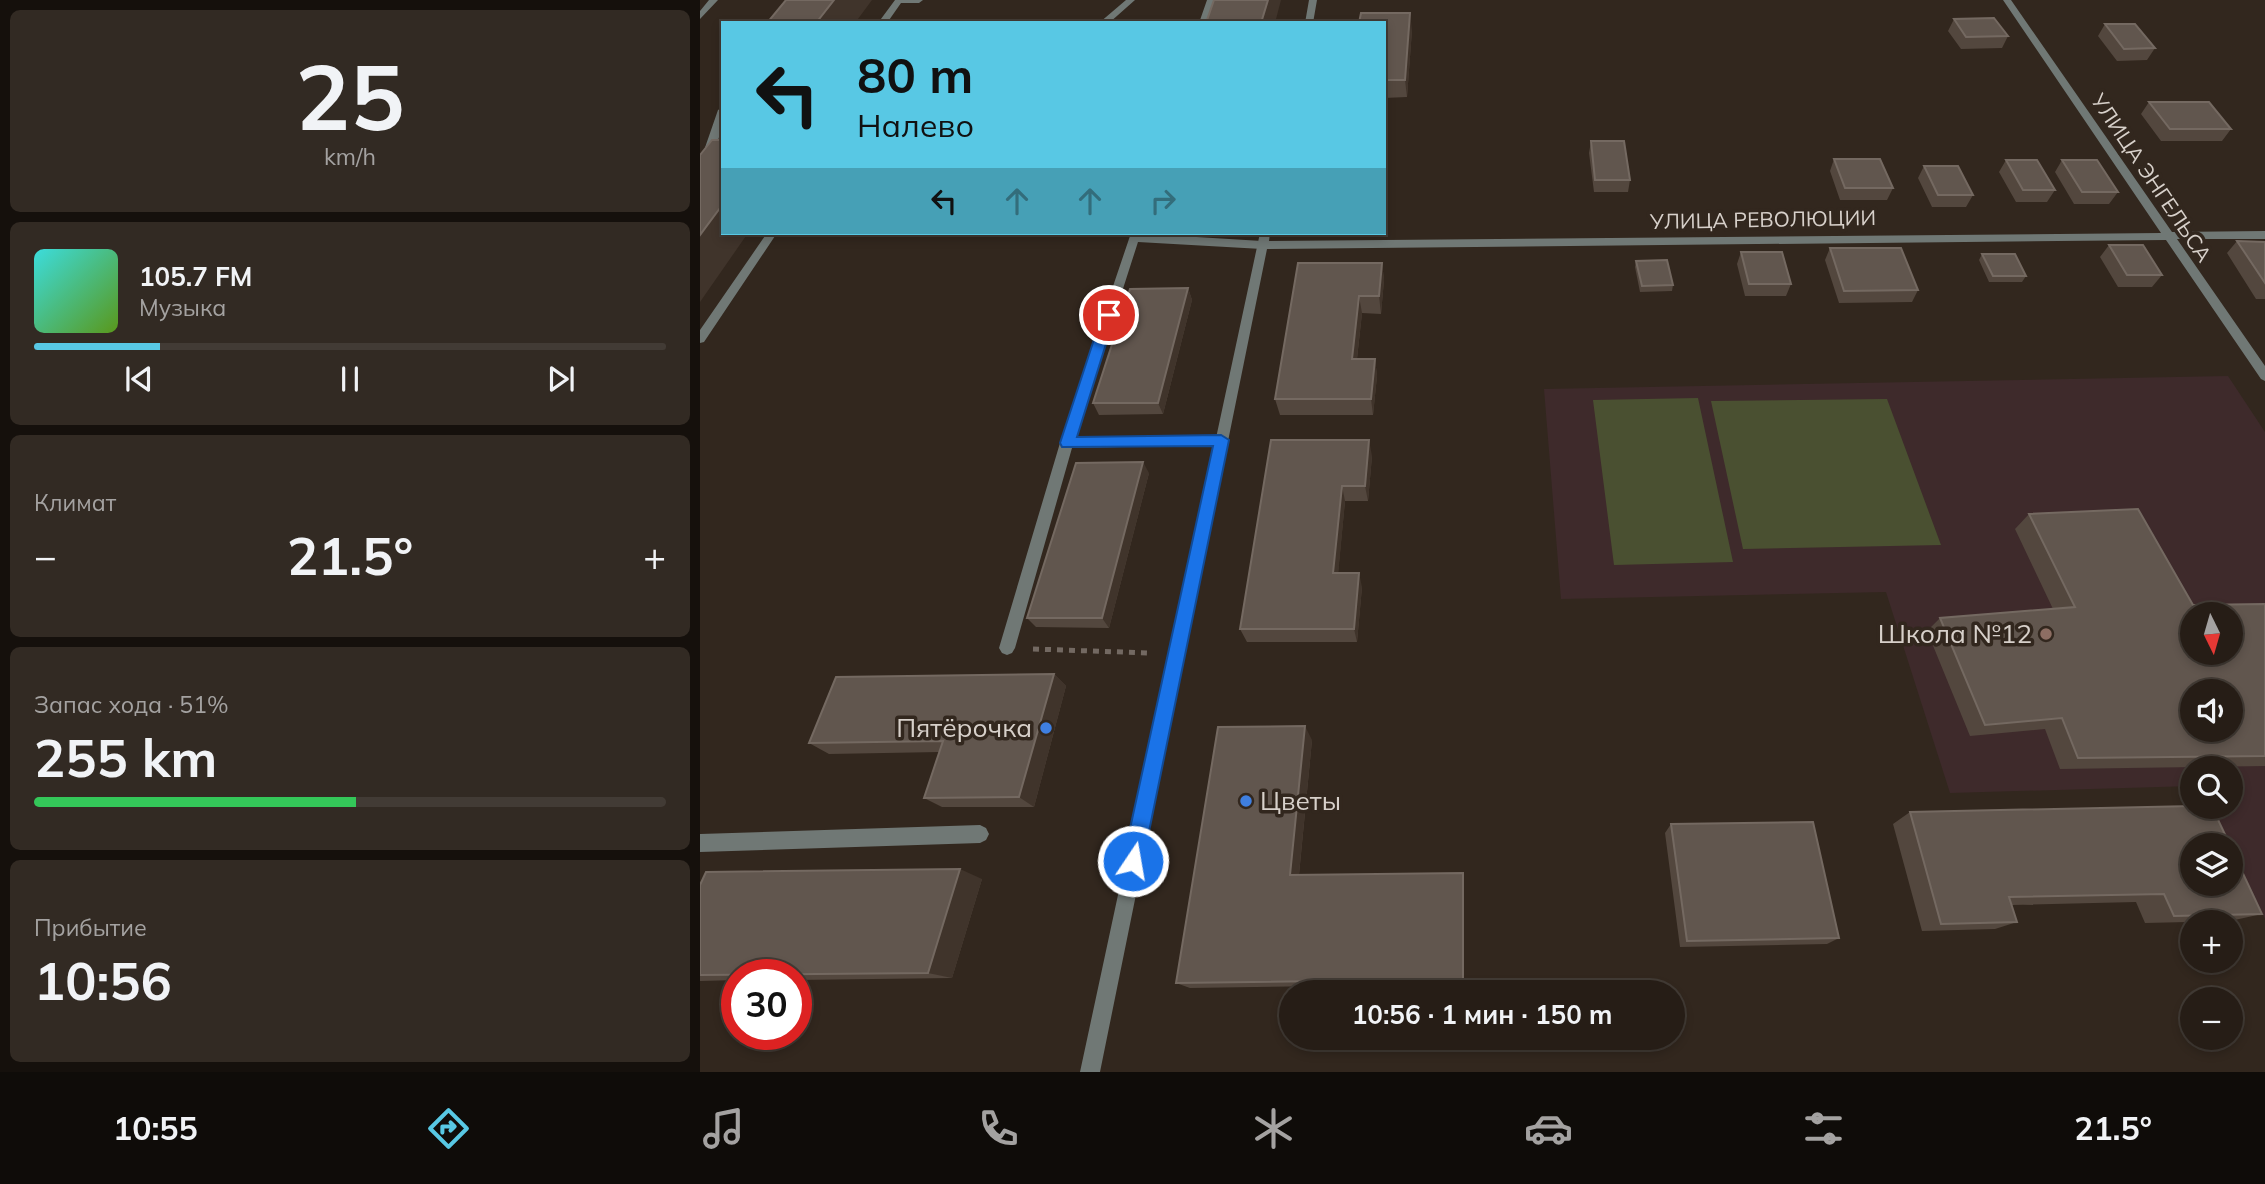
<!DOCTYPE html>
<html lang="ru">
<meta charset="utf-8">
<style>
:root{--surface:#261d16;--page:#322a23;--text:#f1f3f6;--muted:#a4a2a1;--line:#423b35;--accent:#58c8e4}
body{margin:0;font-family:Mulish,sans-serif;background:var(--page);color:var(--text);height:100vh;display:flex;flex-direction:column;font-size:26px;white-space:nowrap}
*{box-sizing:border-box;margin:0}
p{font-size:23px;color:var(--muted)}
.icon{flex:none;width:38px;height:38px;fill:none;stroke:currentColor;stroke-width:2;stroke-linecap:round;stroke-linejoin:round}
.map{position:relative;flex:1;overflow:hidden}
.panel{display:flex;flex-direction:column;gap:10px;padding:10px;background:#15100c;width:700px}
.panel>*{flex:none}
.guide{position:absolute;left:21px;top:21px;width:665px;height:214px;border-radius:0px;box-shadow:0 4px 10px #0003,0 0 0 2px var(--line);background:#58c8e4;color:#111;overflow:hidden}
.needle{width:46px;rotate:175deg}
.tools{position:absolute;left:1480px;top:602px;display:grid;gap:14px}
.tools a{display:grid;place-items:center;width:63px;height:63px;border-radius:50%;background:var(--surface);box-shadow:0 4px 10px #0003,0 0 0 2px var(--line);font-size:35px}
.speed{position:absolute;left:21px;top:959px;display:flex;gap:14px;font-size:35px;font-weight:700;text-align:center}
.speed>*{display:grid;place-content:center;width:91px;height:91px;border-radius:50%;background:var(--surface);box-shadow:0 4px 10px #0003,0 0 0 2px var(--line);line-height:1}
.speed .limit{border:10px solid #d22;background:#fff;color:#111}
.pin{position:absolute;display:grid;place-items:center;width:60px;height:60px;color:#fff;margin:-30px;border:4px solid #fff;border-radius:50%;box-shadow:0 2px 7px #0007}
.me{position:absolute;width:77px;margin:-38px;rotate:12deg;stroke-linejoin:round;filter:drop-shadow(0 0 5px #0008)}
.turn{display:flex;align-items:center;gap:24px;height:147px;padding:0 21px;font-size:32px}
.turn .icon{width:91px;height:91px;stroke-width:2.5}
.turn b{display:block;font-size:49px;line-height:60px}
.lanes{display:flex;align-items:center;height:66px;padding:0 21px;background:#0003;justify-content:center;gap:35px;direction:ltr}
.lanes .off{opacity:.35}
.big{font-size:52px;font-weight:700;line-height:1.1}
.panel .tile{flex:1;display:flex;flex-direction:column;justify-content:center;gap:10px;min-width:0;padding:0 24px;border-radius:10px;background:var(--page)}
.panel .dial{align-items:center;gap:0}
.dial b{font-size:91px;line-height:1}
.song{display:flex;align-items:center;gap:21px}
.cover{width:84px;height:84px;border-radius:10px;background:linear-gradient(135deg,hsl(180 70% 55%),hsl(90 70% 35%))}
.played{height:7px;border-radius:4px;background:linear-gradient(90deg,var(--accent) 20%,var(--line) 20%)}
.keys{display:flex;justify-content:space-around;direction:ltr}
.heat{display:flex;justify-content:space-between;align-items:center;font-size:38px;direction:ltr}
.charge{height:10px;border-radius:5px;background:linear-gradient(90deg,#34c759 51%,var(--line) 0)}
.trip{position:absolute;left:579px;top:980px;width:406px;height:70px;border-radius:35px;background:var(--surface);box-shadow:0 4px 10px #0003,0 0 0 2px var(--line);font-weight:700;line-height:70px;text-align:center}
.tab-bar{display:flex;height:112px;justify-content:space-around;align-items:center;background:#0f0c09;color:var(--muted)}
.tab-bar .icon{width:49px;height:49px}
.tab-bar .selected{color:var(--accent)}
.tab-bar b{font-size:32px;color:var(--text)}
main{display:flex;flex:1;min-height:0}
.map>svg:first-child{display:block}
</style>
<main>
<section class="panel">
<div class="tile dial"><b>25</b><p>km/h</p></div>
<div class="tile">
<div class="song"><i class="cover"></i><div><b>105.7 FM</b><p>Музыка</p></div></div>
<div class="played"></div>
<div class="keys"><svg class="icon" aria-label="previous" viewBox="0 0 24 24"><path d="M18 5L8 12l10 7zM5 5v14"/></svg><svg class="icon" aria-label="pause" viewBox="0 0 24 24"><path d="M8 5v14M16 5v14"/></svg><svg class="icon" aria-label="next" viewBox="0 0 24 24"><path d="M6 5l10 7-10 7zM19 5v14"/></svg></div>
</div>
<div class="tile"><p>Климат</p>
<div class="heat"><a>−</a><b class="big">21.5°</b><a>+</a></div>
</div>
<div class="tile"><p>Запас хода · 51%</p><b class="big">255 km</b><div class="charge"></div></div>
<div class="tile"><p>Прибытие</p><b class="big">10:56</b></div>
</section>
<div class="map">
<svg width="1565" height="1072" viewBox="0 0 1565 1072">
<rect width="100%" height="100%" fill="#32271e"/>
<path fill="#3e2a2b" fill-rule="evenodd" d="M1528,376L1565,432V919L1511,807H1531V768H1493V786L1250,793L1186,592L861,599L844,389ZM1493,614H1531V653H1493ZM1493,691H1531V730H1493Z"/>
<path fill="#4a5031" d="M998,398L1033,562L914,565L893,400Z
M1187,399L1241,545L1043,549L1011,401Z"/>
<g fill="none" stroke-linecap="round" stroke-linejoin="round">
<path stroke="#736962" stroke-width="5" stroke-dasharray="6 6" stroke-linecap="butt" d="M333,649L450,653"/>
<path fill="#707875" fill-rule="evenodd" d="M9,0H18L0,19V11Z
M195,0H223L219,3H201L187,23H178Z
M426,0H435L409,23H399Z
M507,0H515L507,23H499Z
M23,107C23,131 16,152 4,172L0,173V162L18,110Z
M67,233H77L4,342L0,343V330Z
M431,233L562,241L567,245L562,249L438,242L375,438L521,435L527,440L521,445L372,448L315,648L312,653L307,655L302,653L299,648L360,443Z
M280,825L286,828L289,834L286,840L280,843L0,852V834Z"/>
<path fill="#707875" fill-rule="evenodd" d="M609,0H617L613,23H605Z
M1303,0H1311L1472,232L1565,231V239H1477L1565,366V381L1561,379L1466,240L567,249L400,1072H380L560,233H570L569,241L1461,233Z"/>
</g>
<path fill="#53473e" d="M1254,19L1308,36L1302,48L1261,49L1248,31Z
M684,23L712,30L707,97L684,98Z
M1405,24L1455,48L1447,60L1417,61L1398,36Z
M1449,102L1531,129L1522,141H1461L1441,114Z
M891,141L930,180L928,192H894L889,153Z
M1134,159L1193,188L1187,200H1140L1130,171Z
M1306,160L1355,190L1347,202H1316L1299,172Z
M1362,160L1418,192L1409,204H1374L1355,172Z
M1224,166L1273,195L1266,207H1232L1218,178Z
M1537,241L1565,242V299H1556L1527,253Z
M1409,245L1462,275L1452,287H1418L1400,257Z
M1130,248L1218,290L1212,302L1139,303L1125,260Z
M1041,252L1091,284L1086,296H1045L1037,264Z
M1282,254L1326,276L1322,282H1289L1279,260Z
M936,261L973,285L972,291L940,292L935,267Z
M682,263L684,280L681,314L662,313L657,359H675L677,376L673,415H580L575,399Z
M488,288L492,300L463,414L399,415L393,403Z
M571,440L672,456L668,501H645L638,573L662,587L657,642H547L540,629Z
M449,473L409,628L336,627L327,618Z
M1329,514L1493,605L1565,604V766L1360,769L1345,729L1270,736L1227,631L1240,618L1353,609L1315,529Z
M354,674L366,686L334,807H242L224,798L240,752L129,754L109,743Z
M612,740L599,875L763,873L764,984L490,988L476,983Z
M1210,812L1562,914L1530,921L1445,923L1436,902L1312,905L1317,922L1295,929L1222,931L1193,824Z
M971,824L1139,938L1127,944L980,947L965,833Z
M282,879L252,978L96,980V975H37V980L0,981V885Z"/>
<path fill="#40342b" d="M134,0H172L155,23H116Z
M568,0H581L575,23H561Z
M710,13L712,30L707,97L705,80Z
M23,204V233H48L0,302V235Z
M682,263L684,280L681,314L679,296Z
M488,288L492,300L463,414L458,403Z
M659,296L662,313L655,376L652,359Z
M675,359L677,376L673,415L671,399Z
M669,440L672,456L668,501L665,486Z
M443,462L449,473L409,628L402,618Z
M642,486L645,501L637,587L633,573Z
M659,573L662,587L657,642L654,629Z
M354,674L366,686L334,807L319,797Z
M605,726L612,740L598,884L590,875Z
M260,869L282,879L252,978L228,973Z
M763,873L764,882V984L763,979Z"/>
<path fill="#61564e" stroke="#746961" stroke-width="2" fill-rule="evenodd" d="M86,0H134L116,23H67Z
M514,0H568L561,23H506Z
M661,13H710L705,80H684V23H659Z
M1294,18L1308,36L1266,37L1254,19Z
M1405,24H1435L1455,48L1424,49Z
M1449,102H1509L1531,129H1470Z
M12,140H23V204L0,235V155Z
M891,141H924L930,180H895Z
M1134,159H1180L1193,188H1145Z
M1306,160H1337L1355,190H1323Z
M1362,160H1397L1418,192H1382Z
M1224,166H1258L1273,195H1238Z
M1537,241L1565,242V283Z
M1409,245H1443L1462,275H1427Z
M1130,248H1201L1218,290L1144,291Z
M1041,252H1082L1091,284H1049Z
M1282,254H1315L1326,276H1293Z
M967,260L973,285L942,286L936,261Z
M598,263H682L679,296H659L652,359H675L671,399H575Z
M488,288L458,403H393L430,289Z
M571,440H669L665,486H642L633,573H659L654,629H540Z
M443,462L402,618H327L376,463Z
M1438,509L1493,605L1565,604V756L1378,758L1362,718L1285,725L1240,618L1375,607L1329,514ZM1493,614H1531V653H1493ZM1493,691H1531V730H1493Z
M354,674L319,797L224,798L243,741L109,743L136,677Z
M605,726L590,875L763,873V979L476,983L518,727Z
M1493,806L1512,807L1530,845H1493V884H1531V848L1562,914L1474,916L1464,894L1309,897L1317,922L1241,924L1210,812Z
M1113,822L1139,938L987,941L971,824Z
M260,869L228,973L0,975V885L6,872Z"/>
<path fill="#1a73e8" stroke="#114b97" stroke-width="2" d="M409,310L415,315L377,437L521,435L529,440L443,861L440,868L433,871L426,868L423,861L513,446L362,447L360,443L402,315Z"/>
<circle fill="#8d6e63" stroke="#32271e" stroke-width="2.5" cx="1346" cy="634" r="7"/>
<g fill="#3f7fe0" stroke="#32271e" stroke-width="2.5">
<circle cx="346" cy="728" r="7"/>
<circle cx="546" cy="801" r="7"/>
</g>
<g text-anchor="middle" stroke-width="7" stroke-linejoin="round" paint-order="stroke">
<g font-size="21" fill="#d7d0ca" stroke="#32271e">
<text transform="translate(1451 178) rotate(56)" y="7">УЛИЦА ЭНГЕЛЬСА</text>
<text transform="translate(1063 220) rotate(-1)" y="7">УЛИЦА РЕВОЛЮЦИИ</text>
</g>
<g font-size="26" fill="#d7d0ca" stroke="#32271e" text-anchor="end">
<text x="1332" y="643">Школа №12</text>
<text x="332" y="737">Пятёрочка</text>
<text x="560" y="810" text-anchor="start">Цветы</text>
</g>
</g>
</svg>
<div class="tools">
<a><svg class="needle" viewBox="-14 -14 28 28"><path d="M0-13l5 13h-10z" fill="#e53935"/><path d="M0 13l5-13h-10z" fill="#a4a2a1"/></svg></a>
<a><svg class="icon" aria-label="sound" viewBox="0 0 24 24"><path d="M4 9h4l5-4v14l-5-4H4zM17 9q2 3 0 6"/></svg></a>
<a><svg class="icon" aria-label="search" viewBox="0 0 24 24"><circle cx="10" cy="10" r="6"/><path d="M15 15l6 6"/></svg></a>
<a><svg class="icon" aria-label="layers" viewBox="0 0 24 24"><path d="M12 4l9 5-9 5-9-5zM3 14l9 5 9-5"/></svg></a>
<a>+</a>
<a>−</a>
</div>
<div class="speed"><div class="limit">30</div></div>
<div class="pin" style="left:409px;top:315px;background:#d93025"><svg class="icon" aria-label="arrive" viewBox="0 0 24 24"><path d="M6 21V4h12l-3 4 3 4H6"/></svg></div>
<svg class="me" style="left:433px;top:861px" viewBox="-20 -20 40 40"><circle r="17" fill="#1a73e8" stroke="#fff" stroke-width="3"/><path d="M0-11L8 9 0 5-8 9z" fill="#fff"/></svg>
<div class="trip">10:56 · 1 мин · 150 m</div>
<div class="guide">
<div class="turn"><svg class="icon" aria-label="left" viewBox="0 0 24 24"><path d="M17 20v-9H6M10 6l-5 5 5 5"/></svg><div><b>80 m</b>Налево</div></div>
<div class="lanes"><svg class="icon" aria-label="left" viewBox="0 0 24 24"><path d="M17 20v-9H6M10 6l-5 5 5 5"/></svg><svg class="icon off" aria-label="ahead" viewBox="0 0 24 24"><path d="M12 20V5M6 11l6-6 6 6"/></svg><svg class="icon off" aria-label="ahead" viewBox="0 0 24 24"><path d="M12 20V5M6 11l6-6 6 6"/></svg><svg class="icon off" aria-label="right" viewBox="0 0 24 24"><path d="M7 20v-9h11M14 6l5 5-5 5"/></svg></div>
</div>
</div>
</main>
<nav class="tab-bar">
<b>10:55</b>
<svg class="icon selected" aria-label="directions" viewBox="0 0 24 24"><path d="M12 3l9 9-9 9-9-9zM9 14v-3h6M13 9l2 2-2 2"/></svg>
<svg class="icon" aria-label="music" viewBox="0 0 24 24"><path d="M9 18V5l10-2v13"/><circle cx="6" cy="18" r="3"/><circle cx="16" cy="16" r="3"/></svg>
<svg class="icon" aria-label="phone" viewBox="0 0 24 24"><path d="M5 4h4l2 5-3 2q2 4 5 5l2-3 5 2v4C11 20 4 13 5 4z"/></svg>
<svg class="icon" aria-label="climate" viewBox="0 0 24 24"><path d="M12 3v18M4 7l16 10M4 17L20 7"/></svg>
<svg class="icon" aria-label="car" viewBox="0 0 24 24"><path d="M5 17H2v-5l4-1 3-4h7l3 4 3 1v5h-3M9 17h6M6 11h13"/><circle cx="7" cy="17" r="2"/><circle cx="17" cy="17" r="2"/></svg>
<svg class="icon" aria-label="filters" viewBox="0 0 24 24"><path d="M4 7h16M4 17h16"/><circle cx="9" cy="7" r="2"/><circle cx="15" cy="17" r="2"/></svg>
<b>21.5°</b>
</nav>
